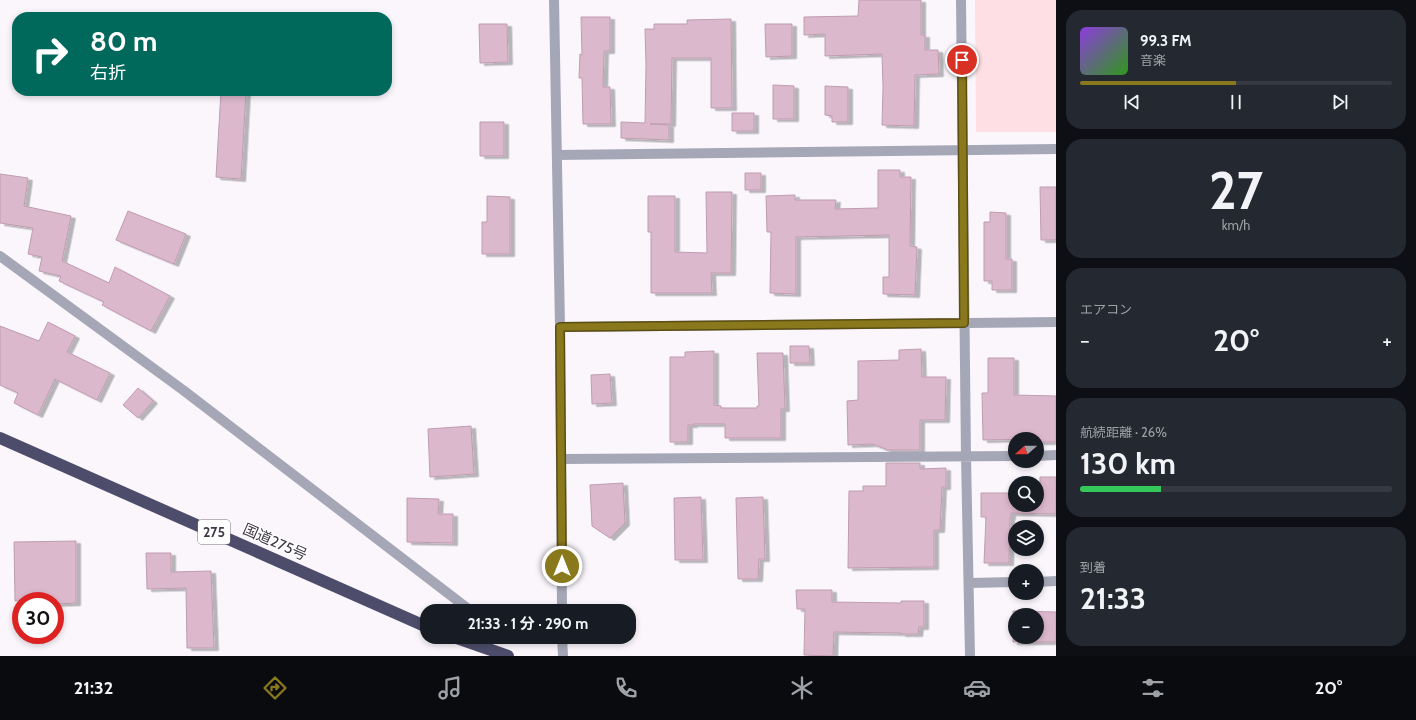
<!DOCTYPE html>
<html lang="ja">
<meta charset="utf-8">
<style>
:root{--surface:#171b24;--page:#242831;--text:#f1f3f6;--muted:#9ea1a6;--line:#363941;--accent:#8a781c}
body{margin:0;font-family:Cabin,"Noto Sans JP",sans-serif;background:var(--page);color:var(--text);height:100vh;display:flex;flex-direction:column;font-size:15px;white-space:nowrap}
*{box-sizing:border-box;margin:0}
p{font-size:13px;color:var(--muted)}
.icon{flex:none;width:22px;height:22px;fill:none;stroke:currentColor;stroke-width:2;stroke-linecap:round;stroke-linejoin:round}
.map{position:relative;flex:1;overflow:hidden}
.sheet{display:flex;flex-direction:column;gap:10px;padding:10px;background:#0d0f14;width:360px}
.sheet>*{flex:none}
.hud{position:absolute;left:12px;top:12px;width:380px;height:84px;border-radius:16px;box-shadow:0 2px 6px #0003;background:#00695c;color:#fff;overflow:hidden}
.needle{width:26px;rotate:249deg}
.buttons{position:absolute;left:1008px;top:432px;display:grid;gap:8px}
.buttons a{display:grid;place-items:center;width:36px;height:36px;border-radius:50%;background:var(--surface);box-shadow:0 2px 6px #0003;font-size:20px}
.speed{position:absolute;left:12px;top:592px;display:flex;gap:8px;font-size:20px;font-weight:700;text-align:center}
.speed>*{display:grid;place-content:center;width:52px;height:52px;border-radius:50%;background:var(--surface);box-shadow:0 2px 6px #0003;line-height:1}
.speed .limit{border:6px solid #d22;background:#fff;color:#111}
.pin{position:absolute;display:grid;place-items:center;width:34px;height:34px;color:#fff;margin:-17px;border:2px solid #fff;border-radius:50%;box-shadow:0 1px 4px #0007}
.me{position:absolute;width:44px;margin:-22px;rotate:0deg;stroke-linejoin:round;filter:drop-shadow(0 0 3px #0008)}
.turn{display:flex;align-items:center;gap:14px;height:84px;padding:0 12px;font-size:18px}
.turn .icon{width:52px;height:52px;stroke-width:2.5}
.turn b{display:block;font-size:28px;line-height:34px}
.big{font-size:30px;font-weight:700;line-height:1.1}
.sheet .tile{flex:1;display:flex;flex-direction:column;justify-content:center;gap:6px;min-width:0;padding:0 14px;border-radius:16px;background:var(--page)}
.sheet .dial{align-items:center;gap:0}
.dial b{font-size:52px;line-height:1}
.song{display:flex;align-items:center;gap:12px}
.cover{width:48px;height:48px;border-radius:6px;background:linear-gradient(135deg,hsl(270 70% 55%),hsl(110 70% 35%))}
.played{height:4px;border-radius:2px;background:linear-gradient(90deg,var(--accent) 50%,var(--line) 50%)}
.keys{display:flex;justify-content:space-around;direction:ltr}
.heat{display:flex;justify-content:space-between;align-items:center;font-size:22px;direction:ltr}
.charge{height:6px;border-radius:3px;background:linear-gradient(90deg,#34c759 26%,var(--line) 0)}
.trip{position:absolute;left:420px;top:604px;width:216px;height:40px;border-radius:16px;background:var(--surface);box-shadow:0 2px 6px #0003;font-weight:700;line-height:40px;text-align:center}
.dock{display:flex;height:64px;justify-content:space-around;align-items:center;background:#090b0e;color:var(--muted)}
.dock .icon{width:28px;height:28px}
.dock .selected{color:var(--accent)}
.dock b{font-size:18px;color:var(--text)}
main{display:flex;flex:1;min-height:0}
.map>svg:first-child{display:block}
</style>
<main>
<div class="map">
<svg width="1056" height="656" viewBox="0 0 1056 656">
<defs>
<filter id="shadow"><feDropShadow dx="4.5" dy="2.5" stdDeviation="0" flood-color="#0004"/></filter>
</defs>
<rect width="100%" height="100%" fill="#faf6fc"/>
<path fill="#fedfe3" d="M975,0H1056V132H976Z"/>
<path fill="#dcb8cd" stroke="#bf9cb1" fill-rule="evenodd" filter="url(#shadow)" d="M859,0H921V35H925V50H938L939,74L915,75L914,126L882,125L883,87L882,54L825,56V34L804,35V17L858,16Z
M581,17H610V51H604L603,87H610L611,124H583L582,78H579L580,54L582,55Z
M731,19L732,108H711V58H672L671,124H650L669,125V140L621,138V122L645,123L646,65L645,29H654V24H687V20Z
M479,24H507L508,62L480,63Z
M765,24H792V56L766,57Z
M773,85L794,86V119H773Z
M825,86L848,87V122H832V116L825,115Z
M221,91H246L241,179L216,177Z
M732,113H754V131H732Z
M480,122H504V156H480Z
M878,170H900V177H911L910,246L917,247L915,295L883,294V277H889V235L796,237V294L770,293L771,232H767L766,196L795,195V200H836L835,209L878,208Z
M745,173H761V190H745Z
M0,174L28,178L24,206L71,216L62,261L109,283L115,267L170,296L151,331L102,305L104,302L59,281L61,276L39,271L42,257L28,254L33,228L0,223Z
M1040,187H1056V240H1041Z
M706,192H732L731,273H711L712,293H651V232H648V196H675V252L707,253Z
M487,196L510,197V254H482V222H487Z
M128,211L186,234L174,264L116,240Z
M990,212L1006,213V259H1012V290H992V281H984V222H990Z
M48,322L75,336L67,352L110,373L97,400L55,379L38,415L14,403L18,393L0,385V326L39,341Z
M790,346H809L810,363H790Z
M921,349L922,377H946L945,420H920V450H886V449L872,444L848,445L847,401L858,400V361L899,360V350Z
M714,351V405L721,406V408H757V406H759L757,353H783L785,409H781V438H725V424H693V425H688V442H670V357H685V352Z
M988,358H1014V395L1056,396V442H1038L1037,439L983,440L982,393H988Z
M610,374L612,403L592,404L591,375Z
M138,388L153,401L138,418L123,405Z
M471,426L474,474L430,477L428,429Z
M886,463H920V469L946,468V487H942L940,530H934V567L848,568L849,491H863V486H886Z
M1040,477H1056V514L1011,513V517H1010L1009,563H984L986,517H981V493H1015V505H1037V493H1040Z
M623,483L625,523L610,538L592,526L590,485Z
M701,497L703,560H675L674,498Z
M763,497L765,559H759L758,579H738L736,498Z
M407,498L439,499L438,514H453V543L407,542Z
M76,541V603L55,604V601H15L14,542Z
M146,553H171V572L211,571L214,648H187L186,588L147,589Z
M796,590H832V602L901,603V601H924V627H919L918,634H901V633L834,632L833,656L804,655L805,609H797Z
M1013,611L1056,612V642H1013ZM1015,615H1037V637H1015Z"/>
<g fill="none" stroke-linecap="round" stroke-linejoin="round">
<path stroke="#a6a7b6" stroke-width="10" d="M554,0L560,327L562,611
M961,0L966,457L970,656
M557,155L1056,149
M0,256L183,390L471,611
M560,327L1056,322
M1037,456L1056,455
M561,459L1015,456
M1037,582L1056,581
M969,583L1015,582
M485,637L490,650
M562,637L563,656"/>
<path stroke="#4d4d6b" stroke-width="12" d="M0,438L427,627
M454,637L508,656"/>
</g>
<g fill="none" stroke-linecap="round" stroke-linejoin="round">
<g stroke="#5a4e12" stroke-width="10">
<path id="route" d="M562,566L560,327L964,323L962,60"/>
</g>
<use href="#route" stroke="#8a781c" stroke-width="7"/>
</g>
<g text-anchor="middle" stroke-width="3" stroke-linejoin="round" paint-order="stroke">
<rect fill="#fff" stroke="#7a747d" stroke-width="1" x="198" y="520" width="32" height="24" rx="3"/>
<g font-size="14" font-weight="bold" fill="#413845">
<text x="214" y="537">275</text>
</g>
<g font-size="15" fill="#413845" stroke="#fff">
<text transform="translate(275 542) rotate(24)" y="5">国道275号</text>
</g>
</g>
</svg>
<div class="buttons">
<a><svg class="needle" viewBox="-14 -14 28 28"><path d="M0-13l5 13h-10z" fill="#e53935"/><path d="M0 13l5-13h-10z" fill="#9ea1a6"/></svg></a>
<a><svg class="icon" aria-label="search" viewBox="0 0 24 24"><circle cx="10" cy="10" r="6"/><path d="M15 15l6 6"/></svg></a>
<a><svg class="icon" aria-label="layers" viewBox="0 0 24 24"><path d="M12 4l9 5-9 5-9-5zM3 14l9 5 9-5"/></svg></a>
<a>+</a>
<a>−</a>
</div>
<div class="speed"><div class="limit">30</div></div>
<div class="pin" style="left:962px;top:60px;background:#d93025"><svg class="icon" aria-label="arrive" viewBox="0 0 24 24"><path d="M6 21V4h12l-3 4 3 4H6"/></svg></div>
<svg class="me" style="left:562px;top:566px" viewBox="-20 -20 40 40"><circle r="17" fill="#8a781c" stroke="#fff" stroke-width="3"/><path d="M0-11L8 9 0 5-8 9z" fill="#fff"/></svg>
<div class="trip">21:33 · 1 分 · 290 m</div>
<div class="hud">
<div class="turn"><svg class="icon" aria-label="right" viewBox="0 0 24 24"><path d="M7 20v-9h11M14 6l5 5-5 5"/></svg><div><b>80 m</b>右折</div></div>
</div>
</div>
<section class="sheet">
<div class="tile">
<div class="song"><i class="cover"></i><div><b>99.3 FM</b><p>音楽</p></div></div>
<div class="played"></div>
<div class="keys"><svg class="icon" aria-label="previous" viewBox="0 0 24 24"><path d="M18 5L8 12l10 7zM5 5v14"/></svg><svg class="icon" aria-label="pause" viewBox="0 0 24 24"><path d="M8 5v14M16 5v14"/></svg><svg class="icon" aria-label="next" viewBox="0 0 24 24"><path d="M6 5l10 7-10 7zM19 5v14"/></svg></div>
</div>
<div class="tile dial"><b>27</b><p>km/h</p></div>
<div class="tile"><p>エアコン</p>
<div class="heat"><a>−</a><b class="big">20°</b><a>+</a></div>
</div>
<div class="tile"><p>航続距離 · 26%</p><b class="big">130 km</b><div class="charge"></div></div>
<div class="tile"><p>到着</p><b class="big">21:33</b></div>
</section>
</main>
<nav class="dock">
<b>21:32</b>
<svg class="icon selected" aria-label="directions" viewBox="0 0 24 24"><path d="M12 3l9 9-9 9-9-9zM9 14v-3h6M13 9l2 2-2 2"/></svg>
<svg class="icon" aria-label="music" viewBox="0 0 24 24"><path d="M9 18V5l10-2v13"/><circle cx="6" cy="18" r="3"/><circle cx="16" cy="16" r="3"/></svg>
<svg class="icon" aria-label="phone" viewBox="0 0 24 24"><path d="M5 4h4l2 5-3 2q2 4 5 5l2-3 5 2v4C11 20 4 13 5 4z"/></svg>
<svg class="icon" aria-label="climate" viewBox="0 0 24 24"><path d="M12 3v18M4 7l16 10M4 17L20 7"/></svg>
<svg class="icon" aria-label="car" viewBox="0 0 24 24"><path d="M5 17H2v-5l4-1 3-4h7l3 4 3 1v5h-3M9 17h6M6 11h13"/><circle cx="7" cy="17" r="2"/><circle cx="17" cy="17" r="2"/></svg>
<svg class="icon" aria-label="filters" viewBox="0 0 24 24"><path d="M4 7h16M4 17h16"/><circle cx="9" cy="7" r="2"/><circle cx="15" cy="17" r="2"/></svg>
<b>20°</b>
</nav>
